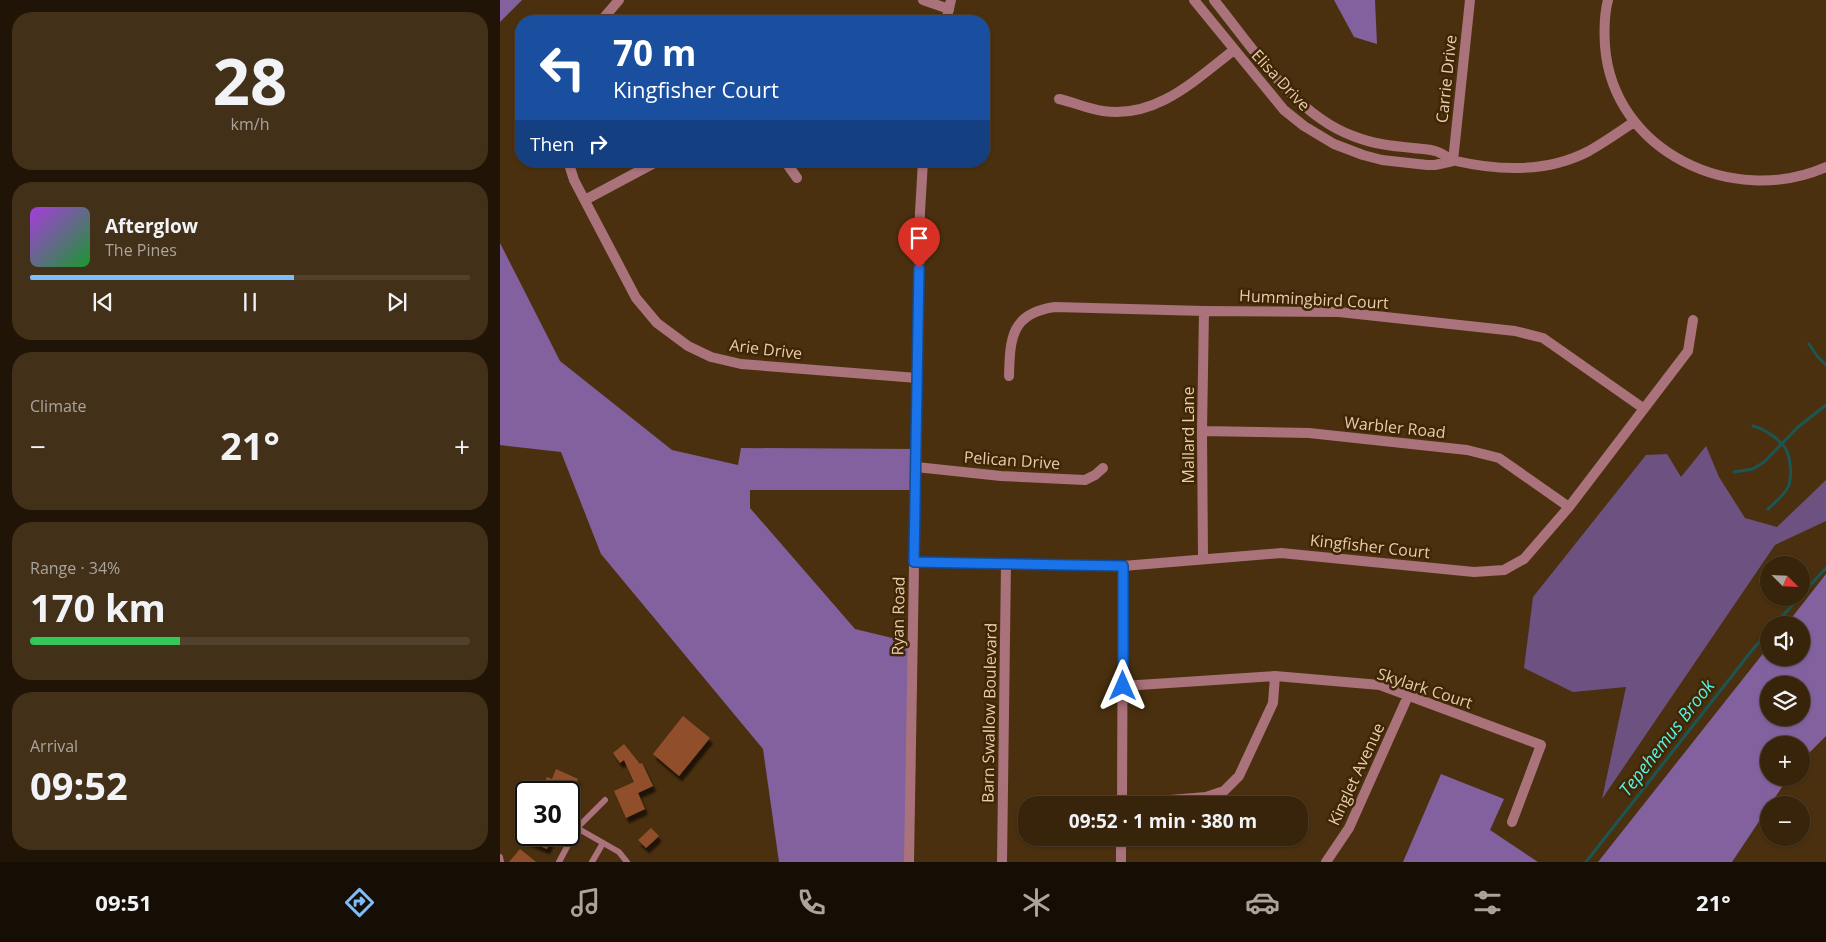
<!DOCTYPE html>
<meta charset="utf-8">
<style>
:root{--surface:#38240b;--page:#433019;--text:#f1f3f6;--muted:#aba49d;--line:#52412c;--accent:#7fbdfa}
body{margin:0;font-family:"Open Sans",sans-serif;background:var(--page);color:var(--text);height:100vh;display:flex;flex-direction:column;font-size:19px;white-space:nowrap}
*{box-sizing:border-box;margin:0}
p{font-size:16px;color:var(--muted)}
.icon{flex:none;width:28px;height:28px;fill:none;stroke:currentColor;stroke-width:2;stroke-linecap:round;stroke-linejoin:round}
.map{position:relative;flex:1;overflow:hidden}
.sheet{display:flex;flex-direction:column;gap:12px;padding:12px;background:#1f1406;width:500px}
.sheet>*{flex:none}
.hud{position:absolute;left:15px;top:15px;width:475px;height:152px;border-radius:20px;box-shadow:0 1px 4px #0004,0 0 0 1px var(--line);background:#1a4fa0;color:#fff;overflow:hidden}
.needle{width:32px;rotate:114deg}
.buttons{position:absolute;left:1260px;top:556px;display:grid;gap:10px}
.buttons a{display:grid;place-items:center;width:50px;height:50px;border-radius:50%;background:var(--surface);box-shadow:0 1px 4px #0004,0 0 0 1px var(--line);font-size:25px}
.speed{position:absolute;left:15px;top:781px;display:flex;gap:10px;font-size:25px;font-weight:700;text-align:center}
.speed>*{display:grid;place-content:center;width:65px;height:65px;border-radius:50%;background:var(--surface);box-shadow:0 1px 4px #0004,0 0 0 1px var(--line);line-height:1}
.speed .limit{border:2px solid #111;border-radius:8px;background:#fff;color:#111}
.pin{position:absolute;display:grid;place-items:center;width:42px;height:42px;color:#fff;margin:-51px -21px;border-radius:50% 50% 50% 0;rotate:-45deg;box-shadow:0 0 5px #0007}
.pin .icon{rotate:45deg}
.me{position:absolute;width:55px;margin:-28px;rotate:0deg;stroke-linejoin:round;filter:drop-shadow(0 0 4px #0008)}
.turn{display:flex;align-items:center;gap:18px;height:105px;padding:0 15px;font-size:22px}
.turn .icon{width:65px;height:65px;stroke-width:2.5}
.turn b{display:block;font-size:35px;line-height:42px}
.then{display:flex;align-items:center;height:48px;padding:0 15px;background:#0003;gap:10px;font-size:19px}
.big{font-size:38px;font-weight:700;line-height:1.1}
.sheet .widget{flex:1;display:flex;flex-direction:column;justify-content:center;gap:8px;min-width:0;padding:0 18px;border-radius:20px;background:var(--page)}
.sheet .dial{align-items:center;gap:0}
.dial b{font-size:65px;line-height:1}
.song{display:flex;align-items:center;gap:15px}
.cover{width:60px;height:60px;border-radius:8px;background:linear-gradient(135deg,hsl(280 70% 55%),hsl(130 70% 35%))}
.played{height:5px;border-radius:2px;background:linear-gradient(90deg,var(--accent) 60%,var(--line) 60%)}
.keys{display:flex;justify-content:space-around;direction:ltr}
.heat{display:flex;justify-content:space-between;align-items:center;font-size:28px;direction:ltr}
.charge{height:8px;border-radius:4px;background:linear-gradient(90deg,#34c759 34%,var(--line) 0)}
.trip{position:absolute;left:518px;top:796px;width:290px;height:50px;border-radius:20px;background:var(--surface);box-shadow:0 1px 4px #0004,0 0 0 1px var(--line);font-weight:700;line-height:50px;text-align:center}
.dock{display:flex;height:80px;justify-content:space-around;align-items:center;background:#160e04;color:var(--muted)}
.dock .icon{width:35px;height:35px}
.dock .selected{color:var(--accent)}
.dock b{font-size:22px;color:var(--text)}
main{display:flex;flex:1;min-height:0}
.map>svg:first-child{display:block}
</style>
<main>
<section class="sheet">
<div class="widget dial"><b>28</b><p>km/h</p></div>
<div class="widget">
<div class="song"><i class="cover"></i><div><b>Afterglow</b><p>The Pines</p></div></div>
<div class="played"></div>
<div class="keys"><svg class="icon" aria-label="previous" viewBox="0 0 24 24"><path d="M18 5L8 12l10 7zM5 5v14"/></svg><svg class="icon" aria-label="pause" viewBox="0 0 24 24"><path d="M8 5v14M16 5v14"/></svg><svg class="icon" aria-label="next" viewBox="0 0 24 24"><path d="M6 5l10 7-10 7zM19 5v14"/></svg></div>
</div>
<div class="widget"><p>Climate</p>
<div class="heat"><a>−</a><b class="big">21°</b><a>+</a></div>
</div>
<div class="widget"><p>Range · 34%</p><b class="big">170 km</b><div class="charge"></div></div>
<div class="widget"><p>Arrival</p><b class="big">09:52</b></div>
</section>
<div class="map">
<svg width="1326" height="862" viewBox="0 0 1326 862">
<defs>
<filter id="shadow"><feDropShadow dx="3" dy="5.5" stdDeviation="1" flood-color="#0009"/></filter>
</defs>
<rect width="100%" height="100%" fill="#4a300f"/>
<path fill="#6c5181" d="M1206,446L1219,477L1245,518L1277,527L1326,480V521L1275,545L1102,799L1126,687L1073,692L1024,668L1033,597L1146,455L1167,454L1181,477Z"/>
<path fill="#83619f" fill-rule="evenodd" d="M0,0H22L0,22Z
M834,0H875L877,44L854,37Z
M0,243L60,361L172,450L238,465L241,448L416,449V490H250V508L355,629L413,643L409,862H279L263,749L101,554L61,452L0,445Z
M1326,574V736L1301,761V745H1269V778H1288L1232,862H1098L1269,646V658H1301V625H1286ZM1269,685H1301V718H1269Z
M941,774L1004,799L990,830L1038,862H903Z"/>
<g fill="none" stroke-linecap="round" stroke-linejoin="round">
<path stroke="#1b5652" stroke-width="3" d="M1309,344L1317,356L1326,365
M1253,426C1262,428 1275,436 1282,444C1291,452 1292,475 1289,485C1285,495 1275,502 1268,509
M1234,472L1253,469L1264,462L1298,427L1326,405
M1301,595L1326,568
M1274,625L1299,598
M1086,862L1253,649L1269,631"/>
</g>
<path fill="#90502b" filter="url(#shadow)" d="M183,716L210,738L179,776L153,754Z
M124,744L140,764L142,763L153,786L138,793L145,809L126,818L114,791L134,782L124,760L120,763L113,753Z
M56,769L78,779L72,792H40L47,777L52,779Z
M151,828L159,836L146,848L138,840Z
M14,835H53L47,849Z
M20,849L36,862H9Z"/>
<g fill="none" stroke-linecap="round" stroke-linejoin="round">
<path stroke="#aa727b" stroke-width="6" d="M77,828L105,800
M0,857L1,862
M59,862L77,828L119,852L127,862
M92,862L103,843"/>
<path stroke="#aa727b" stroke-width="10" d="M423,0L449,9
M694,0L784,110L804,126L834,144L863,155L882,160L927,165H935L953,161
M714,0C753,48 794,114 853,136C873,144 892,146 913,148C920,149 929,149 935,151C943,153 948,159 956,161C1000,171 1049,172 1089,151C1105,142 1119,132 1134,122
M1108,0C1104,15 1104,30 1105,46C1113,152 1233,208 1326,167
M101,21L119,0
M559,99C573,102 588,109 603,111C656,119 695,80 734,50
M68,161L74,180L136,298L157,323L188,346L211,357L241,364L417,378
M285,161L297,178
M953,161L970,0
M85,200L158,161
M509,376C510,338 511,313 555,307L704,311L839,312L1015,331L1043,338L1143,408
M702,431L809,433L967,450L999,458L1069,507
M416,467L501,476L585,480L595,475L603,468
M703,558L702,431L704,311
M414,562L623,566L781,553L974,572L1004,570L1024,559L1069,507L1188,351L1193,320
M623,686L775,676L880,685L1041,745L1012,822
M622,804L706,797L724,791L739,776L773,703L775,676
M622,805L623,566
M502,862L506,564
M621,862V838
M826,862L849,828L908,696"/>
<path stroke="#aa727b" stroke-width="10" d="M446,21L451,0
M409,862L420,212L423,161"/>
</g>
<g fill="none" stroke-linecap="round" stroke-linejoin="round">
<g stroke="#114b97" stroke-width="12">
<path id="route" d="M419,268L414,562L623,566V686"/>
</g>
<use href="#route" stroke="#1a73e8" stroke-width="9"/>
</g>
<g text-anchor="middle" stroke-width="5" stroke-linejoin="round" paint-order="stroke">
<g font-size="16" fill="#e7ccae" stroke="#3f2604">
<text transform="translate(946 79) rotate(-84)" y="6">Carrie Drive</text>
<text transform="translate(781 80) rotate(47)" y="6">Elisa Drive</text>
<text transform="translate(814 299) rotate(3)" y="6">Hummingbird Court</text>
<text transform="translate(266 349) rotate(7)" y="6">Arie Drive</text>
<text transform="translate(895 427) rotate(6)" y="6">Warbler Road</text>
<text transform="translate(688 435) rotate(-90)" y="6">Mallard Lane</text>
<text transform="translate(512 460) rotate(4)" y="6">Pelican Drive</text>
<text transform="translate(870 546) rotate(6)" y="6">Kingfisher Court</text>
<text transform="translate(398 616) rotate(-89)" y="6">Ryan Road</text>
<text transform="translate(925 688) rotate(18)" y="6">Skylark Court</text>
<text transform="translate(489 713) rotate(-89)" y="6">Barn Swallow Boulevard</text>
<text transform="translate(856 774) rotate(-65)" y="6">Kinglet Avenue</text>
</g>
<g font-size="18" font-style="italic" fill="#55f2e7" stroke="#3f2604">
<text transform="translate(1167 738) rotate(-52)" y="6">Tepehemus Brook</text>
</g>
</g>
</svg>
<div class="buttons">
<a><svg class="needle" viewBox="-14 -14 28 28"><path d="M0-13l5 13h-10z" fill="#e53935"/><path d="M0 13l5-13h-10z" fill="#aba49d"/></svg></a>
<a><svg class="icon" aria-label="sound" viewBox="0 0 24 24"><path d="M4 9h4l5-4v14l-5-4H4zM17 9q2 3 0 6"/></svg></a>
<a><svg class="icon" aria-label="layers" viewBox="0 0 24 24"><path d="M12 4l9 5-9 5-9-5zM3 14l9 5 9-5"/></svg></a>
<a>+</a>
<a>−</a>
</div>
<div class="speed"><div class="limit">30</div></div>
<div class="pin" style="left:419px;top:268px;background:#d93025"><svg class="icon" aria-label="arrive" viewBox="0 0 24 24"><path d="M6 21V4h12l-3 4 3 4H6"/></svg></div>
<svg class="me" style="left:623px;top:686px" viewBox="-20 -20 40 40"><path d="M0-17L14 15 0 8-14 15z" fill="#1a73e8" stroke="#fff" stroke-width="4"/></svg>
<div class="trip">09:52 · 1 min · 380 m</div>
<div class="hud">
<div class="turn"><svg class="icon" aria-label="left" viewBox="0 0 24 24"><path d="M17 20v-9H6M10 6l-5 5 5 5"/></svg><div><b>70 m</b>Kingfisher Court</div></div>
<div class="then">Then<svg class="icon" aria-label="right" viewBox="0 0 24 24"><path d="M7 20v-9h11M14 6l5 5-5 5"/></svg></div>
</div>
</div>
</main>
<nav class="dock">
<b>09:51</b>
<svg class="icon selected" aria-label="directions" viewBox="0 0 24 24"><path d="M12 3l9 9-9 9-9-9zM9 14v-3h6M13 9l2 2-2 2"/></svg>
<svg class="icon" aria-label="music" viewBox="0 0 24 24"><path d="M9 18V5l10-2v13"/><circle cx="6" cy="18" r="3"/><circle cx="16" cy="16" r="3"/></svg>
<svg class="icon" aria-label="phone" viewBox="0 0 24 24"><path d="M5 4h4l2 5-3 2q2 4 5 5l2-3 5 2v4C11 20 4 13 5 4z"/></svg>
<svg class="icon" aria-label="climate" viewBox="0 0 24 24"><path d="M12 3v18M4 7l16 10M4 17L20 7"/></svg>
<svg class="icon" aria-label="car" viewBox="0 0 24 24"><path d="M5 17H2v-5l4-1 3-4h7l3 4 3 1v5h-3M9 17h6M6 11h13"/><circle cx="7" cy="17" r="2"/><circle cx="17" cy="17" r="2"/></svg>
<svg class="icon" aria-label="filters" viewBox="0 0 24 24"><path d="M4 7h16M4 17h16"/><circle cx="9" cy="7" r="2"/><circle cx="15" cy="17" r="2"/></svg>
<b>21°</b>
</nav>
